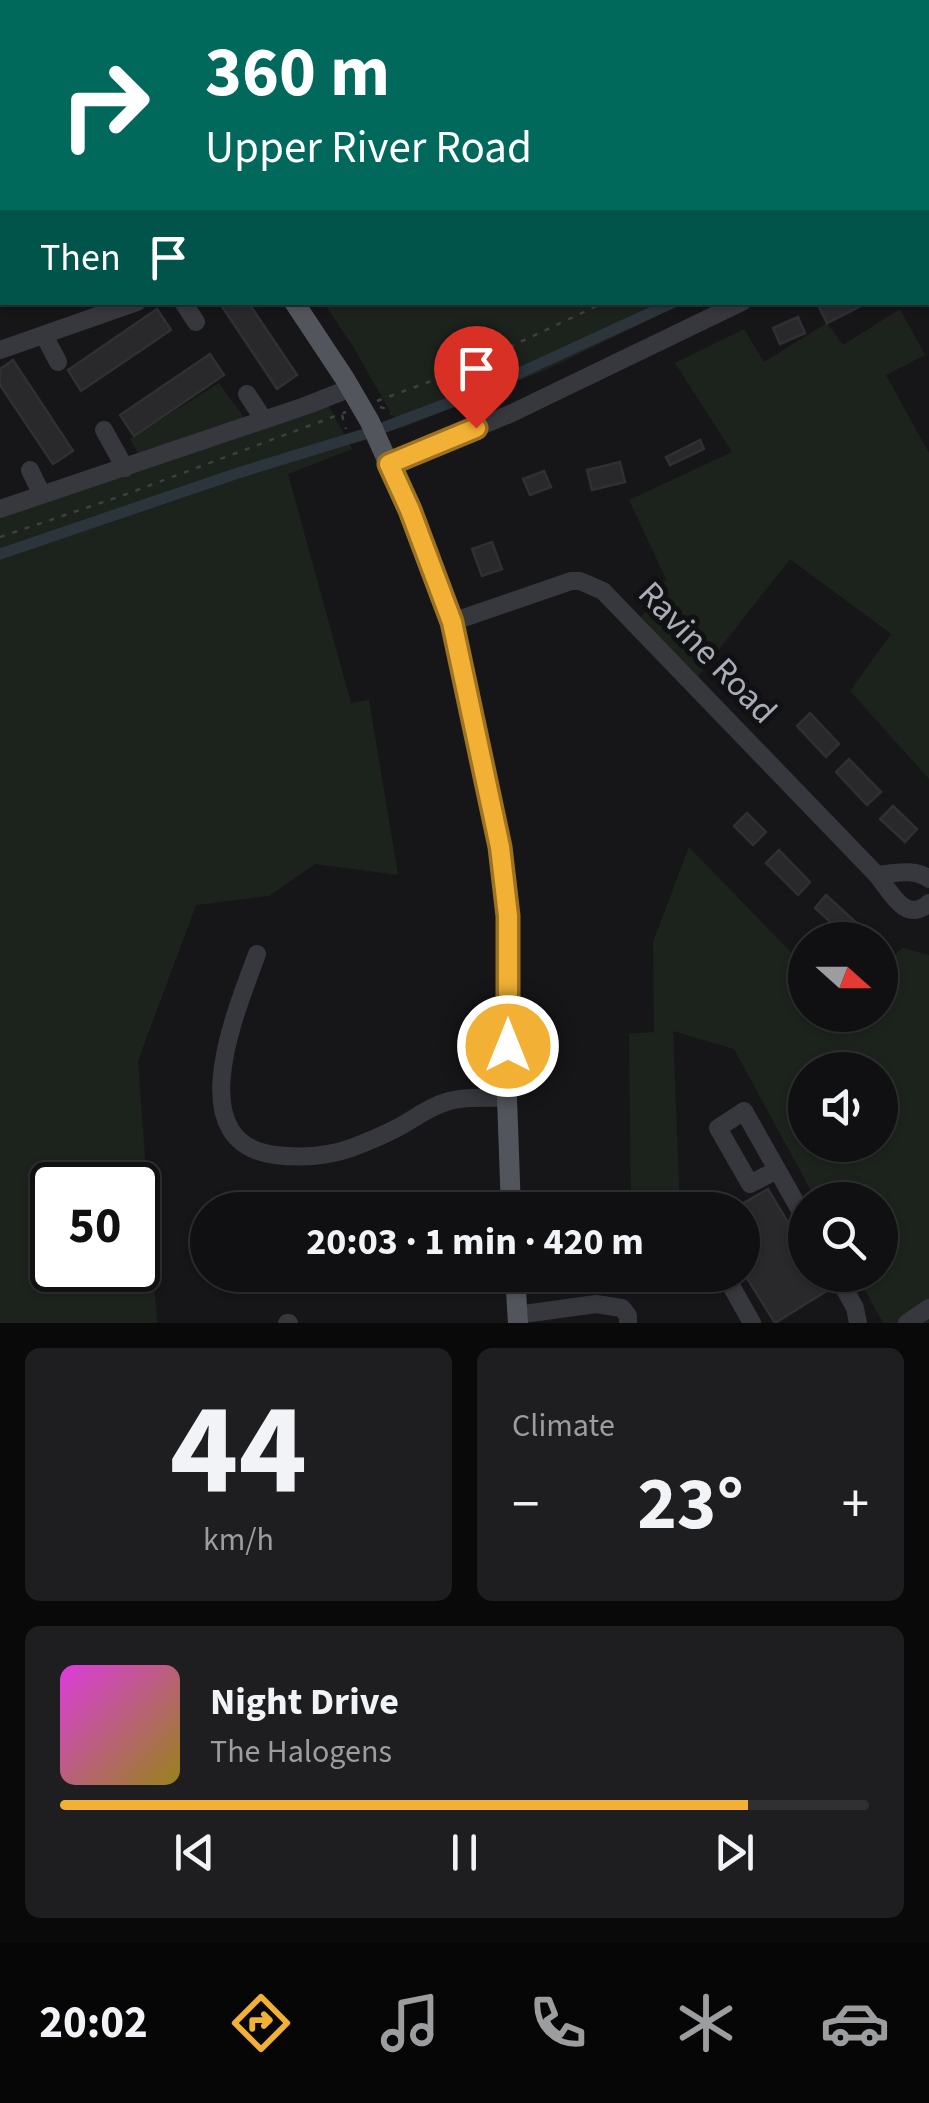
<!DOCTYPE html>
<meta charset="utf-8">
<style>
:root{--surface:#101012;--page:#1e1e20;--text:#f1f3f6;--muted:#9c9d9f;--line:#303032;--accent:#f2b134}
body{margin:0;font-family:"Source Sans 3",sans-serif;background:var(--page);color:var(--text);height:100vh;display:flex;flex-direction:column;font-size:38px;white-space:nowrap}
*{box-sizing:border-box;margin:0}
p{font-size:32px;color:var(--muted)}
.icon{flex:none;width:55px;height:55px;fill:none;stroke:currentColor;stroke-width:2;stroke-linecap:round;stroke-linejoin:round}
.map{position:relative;height:1323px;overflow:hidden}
.panel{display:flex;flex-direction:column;gap:25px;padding:25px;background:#09090a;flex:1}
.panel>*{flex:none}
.top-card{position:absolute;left:0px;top:0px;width:930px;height:305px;box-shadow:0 2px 8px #0004,0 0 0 2px var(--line);background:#00695c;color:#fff;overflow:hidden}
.needle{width:65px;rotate:111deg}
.controls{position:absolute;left:788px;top:922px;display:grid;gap:20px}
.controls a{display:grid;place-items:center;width:110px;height:110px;border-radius:50%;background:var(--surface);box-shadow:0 2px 8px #0004,0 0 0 2px var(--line);font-size:50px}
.speed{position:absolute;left:30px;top:1162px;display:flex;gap:20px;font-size:50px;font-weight:700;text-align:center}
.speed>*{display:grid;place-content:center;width:130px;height:130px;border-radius:50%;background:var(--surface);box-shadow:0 2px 8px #0004,0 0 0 2px var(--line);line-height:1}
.speed .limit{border:5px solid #111;border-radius:15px;background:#fff;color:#111}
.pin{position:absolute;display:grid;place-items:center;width:85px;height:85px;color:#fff;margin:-102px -42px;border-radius:50% 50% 50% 0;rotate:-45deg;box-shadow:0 0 10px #0007}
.pin .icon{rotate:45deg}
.me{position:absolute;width:110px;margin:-55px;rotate:0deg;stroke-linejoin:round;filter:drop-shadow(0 0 8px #0008)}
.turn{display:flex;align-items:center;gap:35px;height:210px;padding:0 40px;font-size:45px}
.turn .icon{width:130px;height:130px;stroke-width:2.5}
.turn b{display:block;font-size:70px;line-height:85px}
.then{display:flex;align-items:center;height:95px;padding:0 40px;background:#0003;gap:20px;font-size:38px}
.big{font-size:75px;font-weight:700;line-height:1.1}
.panel .card{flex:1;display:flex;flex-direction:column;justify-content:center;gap:15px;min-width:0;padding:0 35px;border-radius:15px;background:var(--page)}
.panel .dial{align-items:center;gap:0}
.dial b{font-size:130px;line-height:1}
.song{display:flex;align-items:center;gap:30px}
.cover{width:120px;height:120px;border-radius:15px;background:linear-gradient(135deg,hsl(300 70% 55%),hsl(50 70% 35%))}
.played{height:10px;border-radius:5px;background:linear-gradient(90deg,var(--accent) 85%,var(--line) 85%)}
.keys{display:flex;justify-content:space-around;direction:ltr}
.heat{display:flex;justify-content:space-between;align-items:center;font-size:55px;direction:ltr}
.panel .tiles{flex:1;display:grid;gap:25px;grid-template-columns:1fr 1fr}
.card:last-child{grid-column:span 2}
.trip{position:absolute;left:190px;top:1192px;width:570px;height:100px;border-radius:50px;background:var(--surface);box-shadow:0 2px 8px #0004,0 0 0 2px var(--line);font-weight:700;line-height:100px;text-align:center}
.menu{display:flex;height:160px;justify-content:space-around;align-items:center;background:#060607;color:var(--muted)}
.menu .icon{width:70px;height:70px}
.menu .active{color:var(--accent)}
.menu b{font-size:45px;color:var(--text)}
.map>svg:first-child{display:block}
</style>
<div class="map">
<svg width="929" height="1323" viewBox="0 0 929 1323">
<rect width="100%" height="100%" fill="#161618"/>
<path fill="#1c231d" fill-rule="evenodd" d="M221,0H929V84L928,2H214Z
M324,303H684L548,369L400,429L354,348Z
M900,309L925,355L886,375L929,453V779L850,691L891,634L790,559L695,680L640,619L666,579L629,500L732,452L675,363L744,329L764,362L827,323L843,345Z
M219,383L247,422L321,392L352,449L288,474L351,703L369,700L398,875L315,864L269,896L196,905L138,1061L157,1323H0V507L142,460L130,439ZM52,1185H138V1270H52Z
M689,847L805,967V1015H880V965L903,948L929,955V1323H924L917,1315L906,1323H883L857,1275H880V1200H816L734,1049L673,1031L680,1207L631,1206L629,1034L654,1032L653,942ZM805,1070H880V1145H805Z"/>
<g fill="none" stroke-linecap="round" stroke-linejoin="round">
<path stroke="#2c353c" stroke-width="11" d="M928,178L929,177
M385,427L478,392L674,302
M0,554L238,473L365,434"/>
</g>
<path fill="#29292c" stroke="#303034" stroke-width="2.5" d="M219,302H248L297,375L277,389Z
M827,302H869L827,323L819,307Z
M157,309L171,330L81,391L68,370Z
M798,317L805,333L780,344L773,328Z
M210,354L224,375L134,436L120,415Z
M13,360L73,451L53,464L0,385V369Z
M700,440L704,449L670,465L666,457Z
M620,462L625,482L592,490L587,470Z
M544,471L551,487L530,495L523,479Z
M492,542L502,569L482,576L472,549Z
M810,713L839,744L826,757L797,726Z
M849,759L881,792L867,805L836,772Z
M893,806L917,829L905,842L880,819Z
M747,813L766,832L753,845L734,826Z
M779,850L810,882L798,895L766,863Z
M826,895L859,925L848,938L815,908Z
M768,1189L805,1251V1275H819L828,1290L775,1323L742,1270V1204Z"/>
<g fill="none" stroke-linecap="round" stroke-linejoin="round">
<path stroke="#3d3f44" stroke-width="2.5" stroke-dasharray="5 8" stroke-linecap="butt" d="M928,152L929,151
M377,401L461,370L605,302
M380,407L387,409L391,414
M342,415L346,429
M0,537L124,495L346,412"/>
<path stroke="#37383d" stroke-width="18" d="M627,0L629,2
M928,212H929
M0,231H2
M183,302L196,322
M44,335L58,362
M0,350L137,302
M247,394L264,420
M104,430L125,468
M389,464L512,413L742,302
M30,470L42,495
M0,509L305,406L351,388
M452,622L571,581H580L603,591L877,875
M929,879C915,868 895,873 877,875C891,892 905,924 929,903
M257,954C238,1007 178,1143 275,1155C301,1158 326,1157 351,1148C367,1142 384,1135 399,1127C415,1118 429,1107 446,1102C466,1096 487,1098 507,1098
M777,1170L750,1184L718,1128L744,1111L805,1219
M725,1275L752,1323
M837,1275L855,1308L858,1323
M517,1315L596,1304L622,1308L628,1316V1323
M287,1323H289
M907,1323L929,1308"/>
<path stroke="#53555c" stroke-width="20" d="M50,0L53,2
M294,302L345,379L370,422L409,509L452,622L500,847L508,916L507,1098L511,1210
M515,1275L518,1323"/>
</g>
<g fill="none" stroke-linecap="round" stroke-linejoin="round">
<g stroke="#9d7322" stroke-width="25">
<path id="route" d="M476,428L389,464L410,510L452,622L500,847L508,916V1046"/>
</g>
<use href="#route" stroke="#f2b134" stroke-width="18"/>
</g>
<g text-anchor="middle" stroke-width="10" stroke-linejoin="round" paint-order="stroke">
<g font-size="35" fill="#a8adb8" stroke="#111113">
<text transform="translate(708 652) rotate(46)" y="12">Ravine Road</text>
</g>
</g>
</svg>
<div class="controls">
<a><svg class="needle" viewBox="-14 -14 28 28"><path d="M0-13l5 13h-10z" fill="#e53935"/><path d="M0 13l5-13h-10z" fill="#9c9d9f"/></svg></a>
<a><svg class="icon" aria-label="sound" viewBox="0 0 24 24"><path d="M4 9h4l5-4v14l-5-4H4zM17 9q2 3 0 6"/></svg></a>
<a><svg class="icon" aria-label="search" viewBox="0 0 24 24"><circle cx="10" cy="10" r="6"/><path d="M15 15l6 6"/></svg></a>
</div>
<div class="speed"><div class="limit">50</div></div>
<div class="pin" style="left:476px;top:428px;background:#d93025"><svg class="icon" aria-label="arrive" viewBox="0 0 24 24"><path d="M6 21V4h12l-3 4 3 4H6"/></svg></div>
<svg class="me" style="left:508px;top:1046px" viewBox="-20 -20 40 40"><circle r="17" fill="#f2b134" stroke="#fff" stroke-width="3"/><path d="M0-11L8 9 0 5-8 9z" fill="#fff"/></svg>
<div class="trip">20:03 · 1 min · 420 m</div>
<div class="top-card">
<div class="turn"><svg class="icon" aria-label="right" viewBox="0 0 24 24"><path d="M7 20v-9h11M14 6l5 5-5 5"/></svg><div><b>360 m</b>Upper River Road</div></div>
<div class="then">Then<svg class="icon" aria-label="arrive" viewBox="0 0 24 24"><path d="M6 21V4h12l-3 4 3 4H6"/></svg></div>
</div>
</div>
<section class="panel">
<div class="tiles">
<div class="card dial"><b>44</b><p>km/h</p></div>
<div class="card"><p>Climate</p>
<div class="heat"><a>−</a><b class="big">23°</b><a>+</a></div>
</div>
<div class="card">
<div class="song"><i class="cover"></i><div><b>Night Drive</b><p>The Halogens</p></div></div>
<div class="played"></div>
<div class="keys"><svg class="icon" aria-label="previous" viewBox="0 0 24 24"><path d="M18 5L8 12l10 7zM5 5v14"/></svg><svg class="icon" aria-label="pause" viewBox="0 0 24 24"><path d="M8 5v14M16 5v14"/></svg><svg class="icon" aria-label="next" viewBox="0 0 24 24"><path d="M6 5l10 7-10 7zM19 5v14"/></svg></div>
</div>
</div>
</section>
<nav class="menu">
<b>20:02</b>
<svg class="icon active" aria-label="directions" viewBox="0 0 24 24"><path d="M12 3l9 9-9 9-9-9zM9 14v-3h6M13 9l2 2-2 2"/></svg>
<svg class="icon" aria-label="music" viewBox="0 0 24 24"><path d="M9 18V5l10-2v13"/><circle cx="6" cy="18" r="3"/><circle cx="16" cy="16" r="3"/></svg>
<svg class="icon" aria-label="phone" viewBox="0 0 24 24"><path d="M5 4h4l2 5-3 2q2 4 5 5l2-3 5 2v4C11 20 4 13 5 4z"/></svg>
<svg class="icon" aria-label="climate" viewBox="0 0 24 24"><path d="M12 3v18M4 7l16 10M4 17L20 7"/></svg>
<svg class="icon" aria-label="car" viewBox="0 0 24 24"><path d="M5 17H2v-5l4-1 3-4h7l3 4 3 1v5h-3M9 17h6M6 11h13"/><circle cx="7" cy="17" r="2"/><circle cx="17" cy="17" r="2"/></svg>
</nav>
